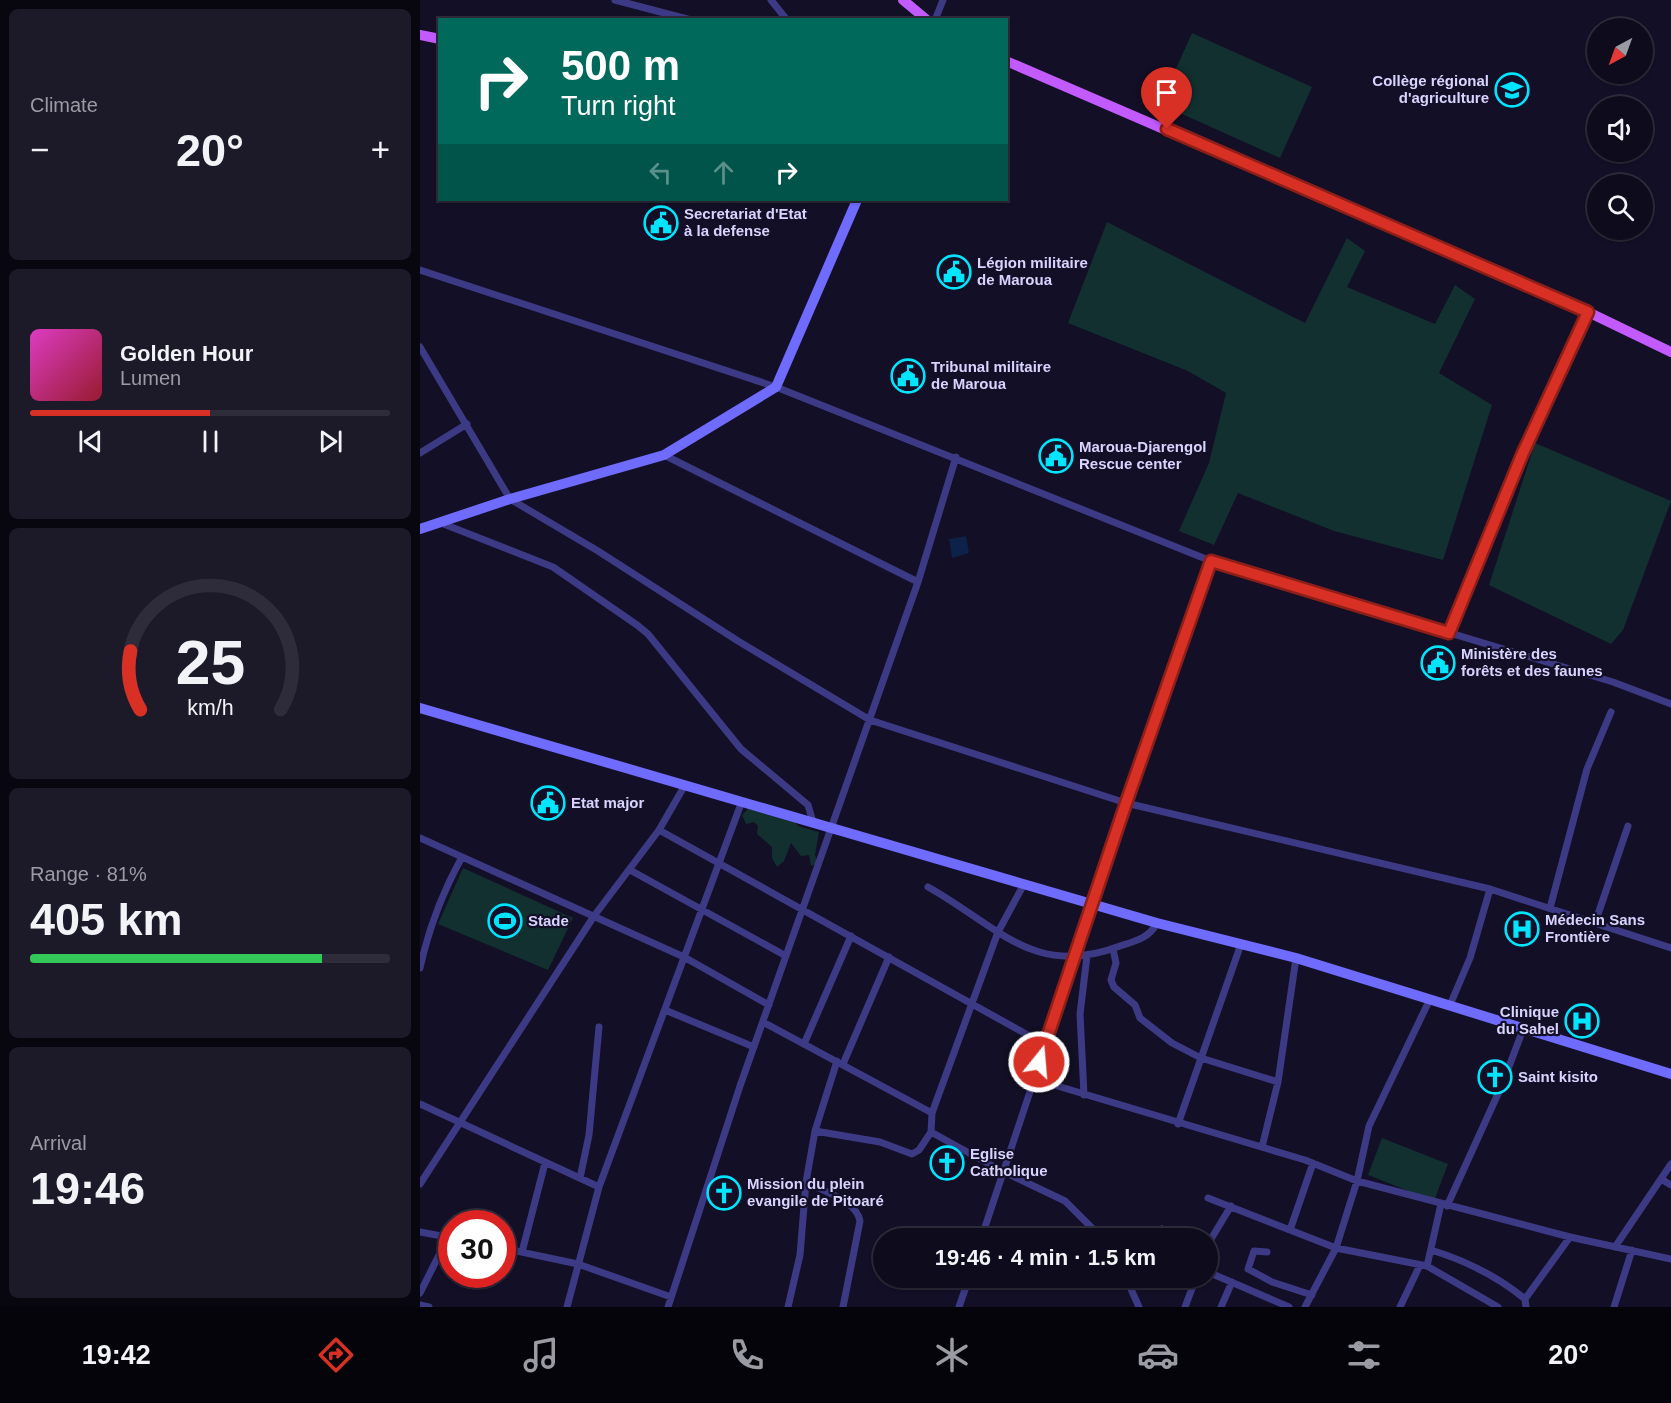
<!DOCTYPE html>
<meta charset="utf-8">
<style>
:root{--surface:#0e0b1c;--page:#1c1929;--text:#f1f3f6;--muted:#9b9ba3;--line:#2e2b3b;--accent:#d93025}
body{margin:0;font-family:Helvetica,sans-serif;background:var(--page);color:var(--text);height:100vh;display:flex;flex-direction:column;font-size:22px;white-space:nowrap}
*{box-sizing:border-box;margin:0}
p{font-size:20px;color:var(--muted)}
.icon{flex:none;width:33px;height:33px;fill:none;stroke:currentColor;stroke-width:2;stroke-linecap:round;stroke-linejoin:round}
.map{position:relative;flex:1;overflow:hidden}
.side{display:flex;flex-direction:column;gap:9px;padding:9px;background:#08060f;width:420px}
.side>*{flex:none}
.top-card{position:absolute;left:18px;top:18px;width:570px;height:183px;border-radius:0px;box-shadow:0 2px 4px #0004,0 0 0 2px var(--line);background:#00695c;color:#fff;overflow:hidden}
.needle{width:39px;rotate:221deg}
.controls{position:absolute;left:1167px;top:18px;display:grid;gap:12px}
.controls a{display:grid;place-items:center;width:66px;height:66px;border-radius:50%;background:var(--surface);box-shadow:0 2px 4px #0004,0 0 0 2px var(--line);font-size:30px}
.speed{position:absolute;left:18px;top:1210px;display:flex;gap:12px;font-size:30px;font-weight:700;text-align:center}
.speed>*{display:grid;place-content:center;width:78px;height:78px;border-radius:50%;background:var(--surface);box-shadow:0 2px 4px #0004,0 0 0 2px var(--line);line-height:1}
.speed .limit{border:9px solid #d22;background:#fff;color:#111}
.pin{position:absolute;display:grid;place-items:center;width:51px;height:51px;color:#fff;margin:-62px -26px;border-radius:50% 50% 50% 0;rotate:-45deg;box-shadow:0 0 6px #0007}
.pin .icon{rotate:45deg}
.me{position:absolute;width:66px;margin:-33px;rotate:17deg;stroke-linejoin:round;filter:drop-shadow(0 0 4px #0008)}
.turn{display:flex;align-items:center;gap:21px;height:126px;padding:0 24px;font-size:27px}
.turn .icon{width:78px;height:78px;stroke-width:2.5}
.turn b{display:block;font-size:42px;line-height:51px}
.lanes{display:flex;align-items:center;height:57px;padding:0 24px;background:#0003;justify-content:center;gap:30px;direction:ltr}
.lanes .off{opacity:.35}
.big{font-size:45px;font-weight:600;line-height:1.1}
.side .widget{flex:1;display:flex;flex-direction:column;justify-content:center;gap:9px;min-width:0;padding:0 21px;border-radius:9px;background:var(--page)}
.side .dial{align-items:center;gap:0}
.dial svg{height:156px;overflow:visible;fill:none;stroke:var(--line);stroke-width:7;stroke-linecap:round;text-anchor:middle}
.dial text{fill:var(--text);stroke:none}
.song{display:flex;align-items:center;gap:18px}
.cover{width:72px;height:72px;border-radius:9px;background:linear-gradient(135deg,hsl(310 70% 55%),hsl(350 70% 35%))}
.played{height:6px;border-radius:3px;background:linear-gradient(90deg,var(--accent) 50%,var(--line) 50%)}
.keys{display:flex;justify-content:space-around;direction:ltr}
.heat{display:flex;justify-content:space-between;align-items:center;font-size:33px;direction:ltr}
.charge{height:9px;border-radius:4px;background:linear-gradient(90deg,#34c759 81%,var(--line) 0)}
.trip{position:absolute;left:453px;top:1228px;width:345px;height:60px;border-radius:30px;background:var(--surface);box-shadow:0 2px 4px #0004,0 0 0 2px var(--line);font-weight:600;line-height:60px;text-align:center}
.tabs{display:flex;height:96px;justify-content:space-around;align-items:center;background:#06040b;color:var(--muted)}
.tabs .icon{width:42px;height:42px}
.tabs .on{color:var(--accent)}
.tabs b{font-size:27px;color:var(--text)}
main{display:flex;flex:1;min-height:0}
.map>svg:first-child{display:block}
</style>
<main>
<section class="side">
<div class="widget"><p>Climate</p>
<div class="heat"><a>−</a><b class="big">20°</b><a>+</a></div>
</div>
<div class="widget">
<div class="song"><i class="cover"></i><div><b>Golden Hour</b><p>Lumen</p></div></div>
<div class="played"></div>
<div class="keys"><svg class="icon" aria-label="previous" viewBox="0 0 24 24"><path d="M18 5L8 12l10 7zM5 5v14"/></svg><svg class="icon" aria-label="pause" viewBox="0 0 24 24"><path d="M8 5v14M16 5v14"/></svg><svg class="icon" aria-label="next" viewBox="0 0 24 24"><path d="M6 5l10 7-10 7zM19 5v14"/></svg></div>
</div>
<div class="widget dial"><svg viewBox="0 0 100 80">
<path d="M14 69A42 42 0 1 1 86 69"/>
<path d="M14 69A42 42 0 0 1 9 39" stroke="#d93025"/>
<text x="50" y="56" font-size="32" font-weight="700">25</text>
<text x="50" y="72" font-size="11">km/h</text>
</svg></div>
<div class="widget"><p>Range · 81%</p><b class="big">405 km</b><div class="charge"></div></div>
<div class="widget"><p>Arrival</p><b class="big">19:46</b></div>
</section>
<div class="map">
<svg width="1251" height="1307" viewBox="0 0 1251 1307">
<rect width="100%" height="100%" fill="#130f26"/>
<path fill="#12302f" d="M772,33L892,87L860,158L740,104Z
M687,222L885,323L927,238L945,251L927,287L1015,324L1035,285L1055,299L1019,373L1072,405L1023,560L914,531L818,493L794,545L759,531L789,463L806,393L768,371L648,323Z
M1115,443L1251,501L1203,630L1191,644L1069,585Z
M328,809L370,815L378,826L399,832L395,855L398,863L391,866L389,855L381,856L371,843L364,861L357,867L352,858V847L337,834L338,826L334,822L326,824L322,815Z
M43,868L153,918L128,970L18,924Z
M962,1138L1028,1164L1014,1201L948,1175Z"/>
<path fill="#0c2248" d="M546,536L549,553L532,558L529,539Z"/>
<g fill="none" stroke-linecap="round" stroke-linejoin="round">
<path stroke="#3d3a85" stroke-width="7" d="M195,0L271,20
M351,0L367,20
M515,20L523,0
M0,270L356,387L791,561L1193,682L1251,704
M0,347L90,499L178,551L318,641L450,720L706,803L1070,889L1251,948
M0,453L47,424
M244,455L498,582
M21,523L133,567L217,625L228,634L321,749L388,805L393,822
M1029,633L1102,455L1168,312
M239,830L624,1044
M0,838L264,957L349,1005
M210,870L366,956
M604,884L578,932L512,1113L511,1132L578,1169L645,1201L683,1239
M508,887C578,926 614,979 700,946C716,941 729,938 737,923
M1130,908L1167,769L1191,712
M1175,923L1208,826
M693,949L696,963L691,980L694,987L715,1005L720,1018L752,1043L781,1058L858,1082
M0,968C9,927 22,893 42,857
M1030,1005L1050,958L1070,889
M245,1010L334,1047
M343,1022L512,1113
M384,1044L431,936
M423,1064L469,957
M614,1079L885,1160L937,1181L1150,1237L1251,1259
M664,1095L660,1014L667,956
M0,1104L179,1187
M758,1124L821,944
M395,1131L460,1142L492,1154L499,1150L511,1132
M842,1147L858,1082L876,958
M160,1178L169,1135L179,1027
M1241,1179L1251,1185
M386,1182C403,1191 437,1201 440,1221L423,1307
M0,1184L174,916L239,830L265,785
M788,1198L916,1248L1007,1266L1078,1307
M1027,1206L1082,1085L1104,1027
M870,1230L893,1163
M0,1232L32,1238
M561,1239L706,803L791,561
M736,1239L742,1229
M788,1244L811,1206
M1195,1247L1251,1164
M82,1248L158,1264L251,1297
M1011,1250C1044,1260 1078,1277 1105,1299
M102,1252L125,1163
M847,1252L834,1251L828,1269L852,1282L892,1295
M1007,1266L1021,1204
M788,1272L869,1307
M706,1278L719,1307
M0,1293L28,1237
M0,1305L9,1307
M147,1307L179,1187L322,801
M248,1307L320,1086L498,582L536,457
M368,1307L380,1255L386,1182L395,1131L417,1061
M539,1307L549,1278
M765,1307L776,1278
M801,1307L812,1282
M885,1307L916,1248L937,1181L949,1126L1010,999
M980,1307L1000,1265
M1106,1307L1105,1299L1150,1237
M1194,1307L1212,1250"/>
<path stroke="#6f6bff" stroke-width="10" d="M0,529L90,499L244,455L356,387L437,200
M0,708L737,923L876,958L1251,1074"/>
<path stroke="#c25bff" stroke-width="10" d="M483,0L507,20
M0,35L20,39
M586,61L1168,312L1251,352"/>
</g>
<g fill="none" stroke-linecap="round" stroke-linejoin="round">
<g stroke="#8d1f18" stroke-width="15">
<path id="route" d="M619,1062L706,803L791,561L1029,633L1102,455L1168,312L747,129"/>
</g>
<use href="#route" stroke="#d93025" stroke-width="10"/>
</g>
<defs>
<g id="university-ring" transform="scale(1.725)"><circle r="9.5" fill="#130f26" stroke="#00e5ff" stroke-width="1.5"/><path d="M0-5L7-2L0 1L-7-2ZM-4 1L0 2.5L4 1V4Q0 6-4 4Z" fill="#00e5ff"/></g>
<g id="civic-ring" transform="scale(1.725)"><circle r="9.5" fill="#130f26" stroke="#00e5ff" stroke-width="1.5"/><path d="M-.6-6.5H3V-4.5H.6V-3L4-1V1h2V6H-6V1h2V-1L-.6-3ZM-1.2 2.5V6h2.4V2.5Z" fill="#00e5ff"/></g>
<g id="stadium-ring" transform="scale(1.725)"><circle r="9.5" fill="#130f26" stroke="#00e5ff" stroke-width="1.5"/><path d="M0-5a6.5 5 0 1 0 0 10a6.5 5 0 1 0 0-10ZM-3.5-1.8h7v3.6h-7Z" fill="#00e5ff"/></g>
<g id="hospital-ring" transform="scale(1.725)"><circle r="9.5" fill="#130f26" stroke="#00e5ff" stroke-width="1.5"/><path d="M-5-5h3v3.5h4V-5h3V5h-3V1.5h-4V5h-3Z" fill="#00e5ff"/></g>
<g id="church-ring" transform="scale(1.725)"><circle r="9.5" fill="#130f26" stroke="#00e5ff" stroke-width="1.5"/><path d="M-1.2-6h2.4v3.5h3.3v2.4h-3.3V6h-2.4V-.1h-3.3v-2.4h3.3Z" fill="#00e5ff"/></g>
</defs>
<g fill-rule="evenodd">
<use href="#university-ring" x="1092" y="90"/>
<use href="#civic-ring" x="241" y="223"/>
<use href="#civic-ring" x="534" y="272"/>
<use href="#civic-ring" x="488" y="376"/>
<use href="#civic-ring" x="636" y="456"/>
<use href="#civic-ring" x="1018" y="663"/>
<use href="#civic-ring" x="128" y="803"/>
<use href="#stadium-ring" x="85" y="921"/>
<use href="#hospital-ring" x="1102" y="929"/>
<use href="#hospital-ring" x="1162" y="1021"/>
<use href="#church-ring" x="1075" y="1077"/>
<use href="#church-ring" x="527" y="1163"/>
<use href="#church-ring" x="304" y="1193"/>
</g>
<g text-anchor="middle" stroke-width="4.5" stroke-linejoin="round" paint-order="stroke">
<g font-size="15" font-weight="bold" fill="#d9d4ff" stroke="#130f26" text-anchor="start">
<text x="1069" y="86" text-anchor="end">Collège régional<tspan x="1069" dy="17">d'agriculture</tspan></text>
<text x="264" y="219">Secretariat d'Etat<tspan x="264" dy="17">à la defense</tspan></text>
<text x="557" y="268">Légion militaire<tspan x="557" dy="17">de Maroua</tspan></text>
<text x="511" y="372">Tribunal militaire<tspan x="511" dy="17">de Maroua</tspan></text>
<text x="659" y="452">Maroua-Djarengol<tspan x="659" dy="17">Rescue center</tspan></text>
<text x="1041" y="659">Ministère des<tspan x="1041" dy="17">forêts et des faunes</tspan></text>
<text x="151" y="808">Etat major</text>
<text x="1125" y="925">Médecin Sans<tspan x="1125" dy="17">Frontière</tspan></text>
<text x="108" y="926">Stade</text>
<text x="1139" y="1017" text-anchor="end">Clinique<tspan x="1139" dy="17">du Sahel</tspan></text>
<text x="1098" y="1082">Saint kisito</text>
<text x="550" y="1159">Eglise<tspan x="550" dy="17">Catholique</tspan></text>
<text x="327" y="1189">Mission du plein<tspan x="327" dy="17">evangile de Pitoaré</tspan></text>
</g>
</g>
</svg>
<div class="controls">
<a><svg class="needle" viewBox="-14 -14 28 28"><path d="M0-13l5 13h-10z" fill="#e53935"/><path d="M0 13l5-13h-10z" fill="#9b9ba3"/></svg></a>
<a><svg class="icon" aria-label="sound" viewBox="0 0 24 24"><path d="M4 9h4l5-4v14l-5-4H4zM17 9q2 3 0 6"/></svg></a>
<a><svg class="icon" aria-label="search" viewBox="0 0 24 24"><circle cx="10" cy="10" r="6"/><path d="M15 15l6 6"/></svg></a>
</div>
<div class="speed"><div class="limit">30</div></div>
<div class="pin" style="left:747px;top:129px;background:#d93025"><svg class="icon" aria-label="arrive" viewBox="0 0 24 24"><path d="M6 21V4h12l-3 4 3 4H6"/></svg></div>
<svg class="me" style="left:619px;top:1062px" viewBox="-20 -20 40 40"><circle r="17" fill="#d93025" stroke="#fff" stroke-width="3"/><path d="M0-11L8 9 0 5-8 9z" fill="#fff"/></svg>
<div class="trip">19:46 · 4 min · 1.5 km</div>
<div class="top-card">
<div class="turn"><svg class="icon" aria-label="right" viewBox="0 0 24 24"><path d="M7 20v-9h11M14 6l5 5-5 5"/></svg><div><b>500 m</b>Turn right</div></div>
<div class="lanes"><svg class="icon off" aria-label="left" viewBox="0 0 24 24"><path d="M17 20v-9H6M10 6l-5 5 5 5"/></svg><svg class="icon off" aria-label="ahead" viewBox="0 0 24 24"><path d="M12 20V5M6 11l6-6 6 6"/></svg><svg class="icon" aria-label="right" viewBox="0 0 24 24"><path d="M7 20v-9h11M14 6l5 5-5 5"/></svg></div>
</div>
</div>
</main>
<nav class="tabs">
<b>19:42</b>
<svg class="icon on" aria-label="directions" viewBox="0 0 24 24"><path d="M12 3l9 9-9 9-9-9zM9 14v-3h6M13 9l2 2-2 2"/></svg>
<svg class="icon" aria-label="music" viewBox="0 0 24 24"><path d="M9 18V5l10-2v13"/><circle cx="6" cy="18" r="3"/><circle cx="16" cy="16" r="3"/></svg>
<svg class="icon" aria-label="phone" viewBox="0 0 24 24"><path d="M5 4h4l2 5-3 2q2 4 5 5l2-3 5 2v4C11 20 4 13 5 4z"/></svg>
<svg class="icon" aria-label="climate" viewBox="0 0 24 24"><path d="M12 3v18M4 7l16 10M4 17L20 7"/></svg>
<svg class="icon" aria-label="car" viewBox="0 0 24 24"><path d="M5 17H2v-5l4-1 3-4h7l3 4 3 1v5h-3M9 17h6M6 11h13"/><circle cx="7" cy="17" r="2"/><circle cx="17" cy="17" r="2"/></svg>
<svg class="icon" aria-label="filters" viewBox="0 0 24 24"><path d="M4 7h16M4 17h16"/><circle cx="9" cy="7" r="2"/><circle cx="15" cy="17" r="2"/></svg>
<b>20°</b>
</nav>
